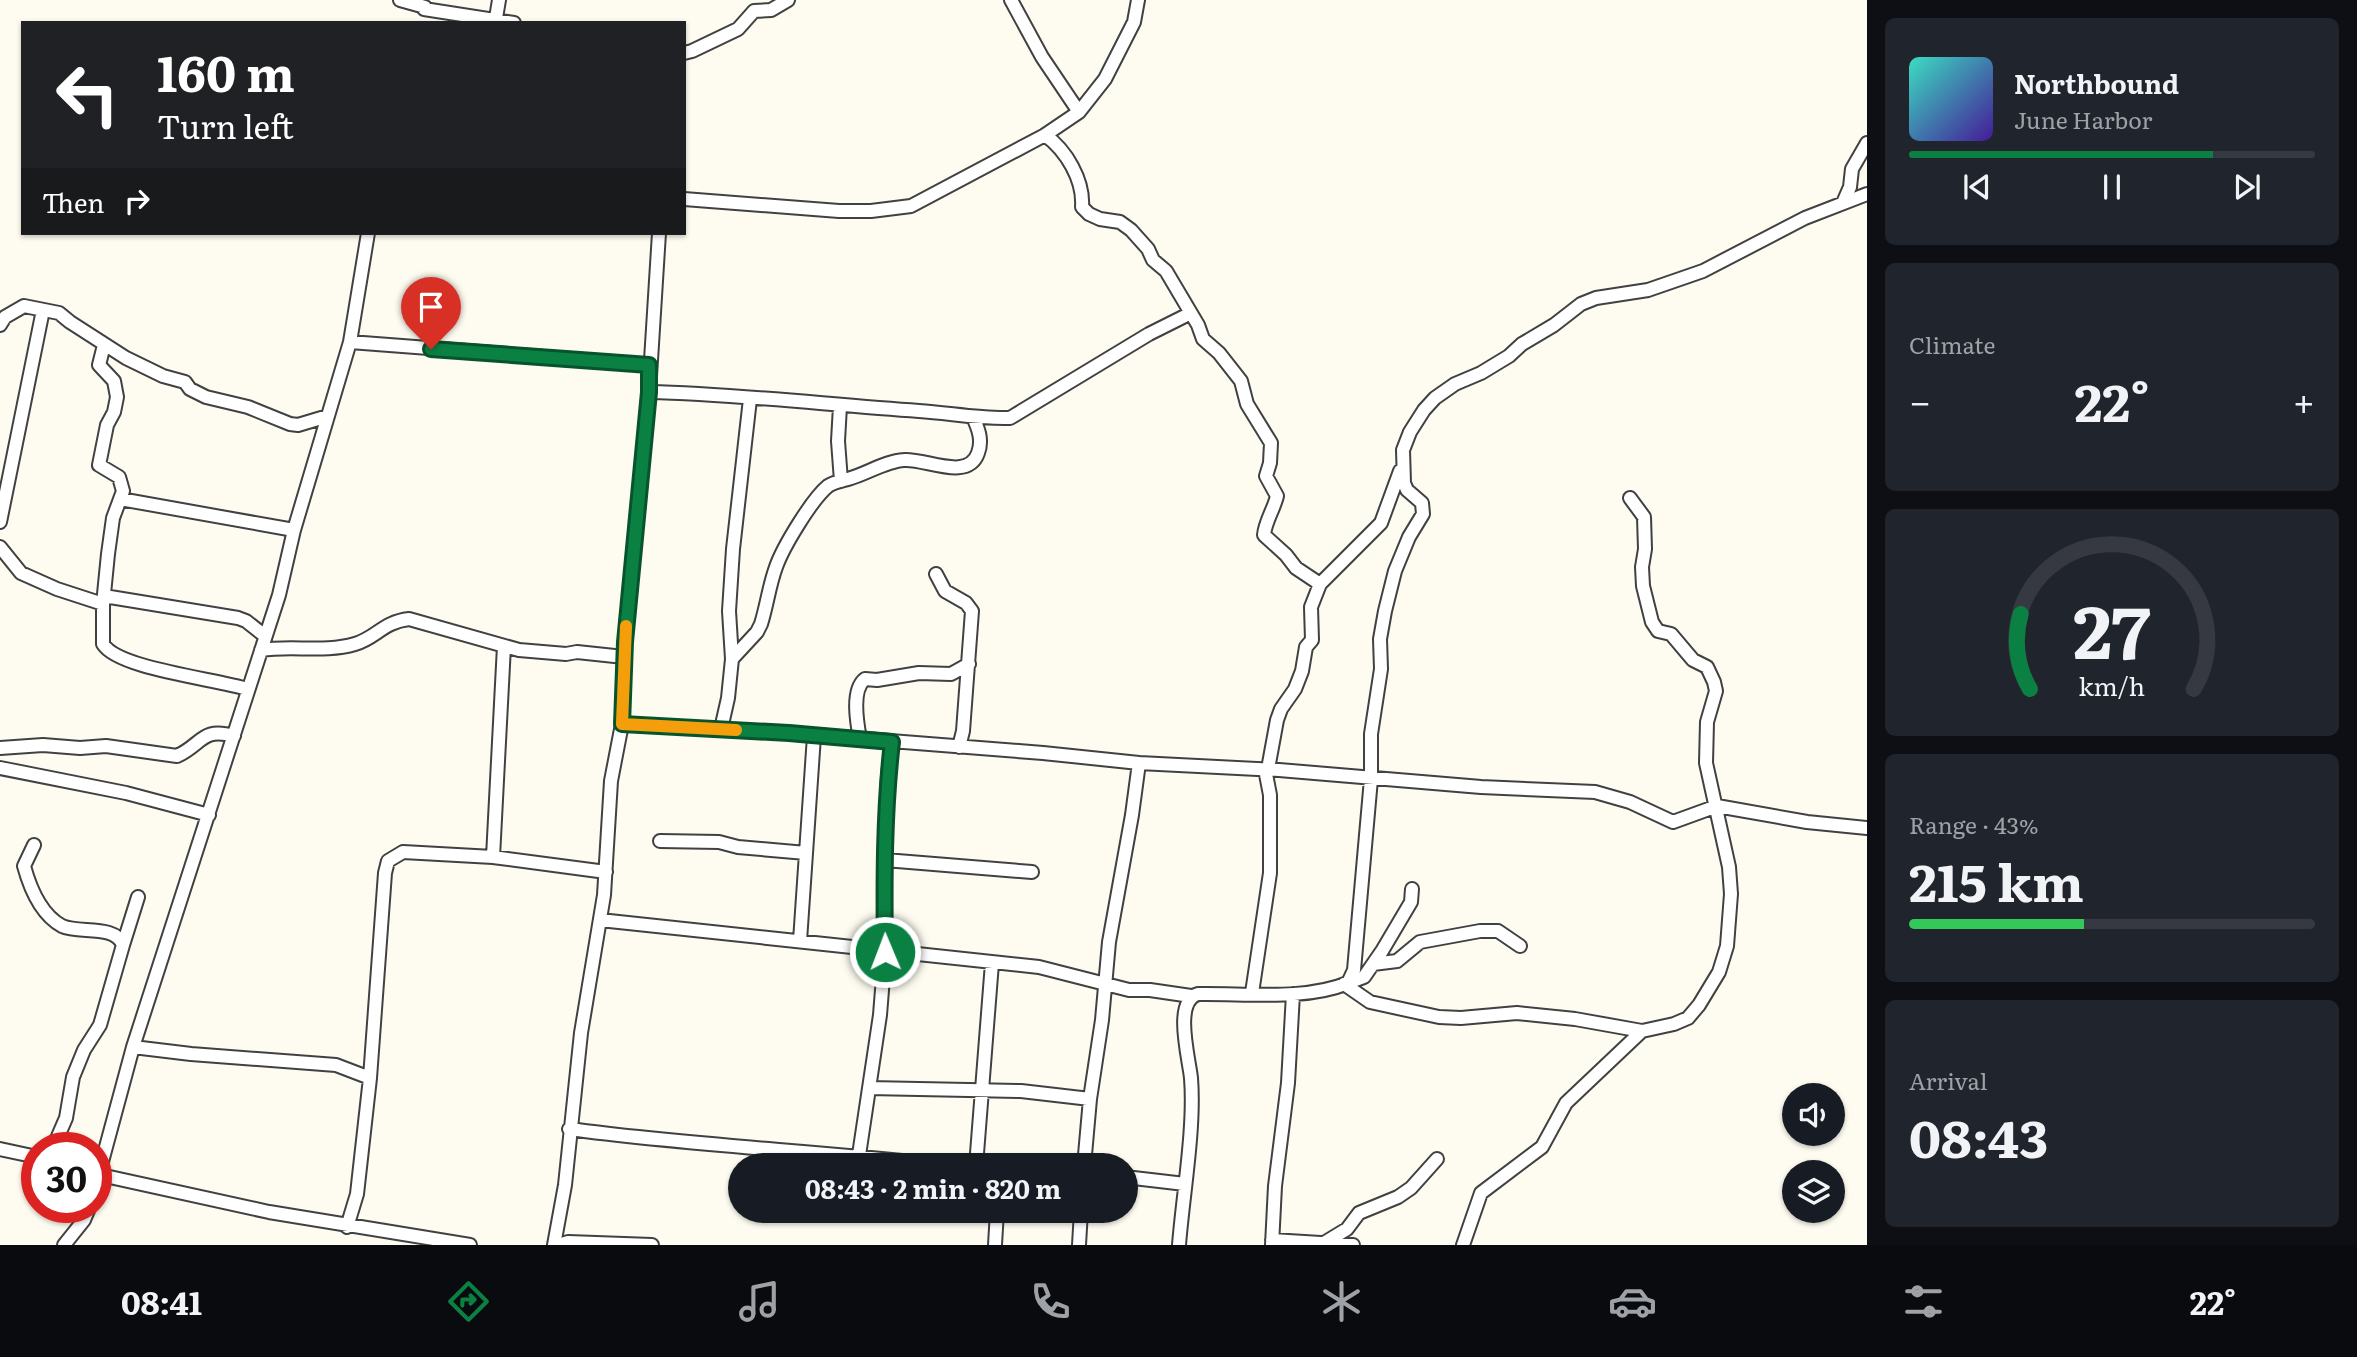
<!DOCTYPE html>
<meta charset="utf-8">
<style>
:root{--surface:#171b24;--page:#20242c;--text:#f1f3f6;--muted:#9ea1a6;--line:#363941;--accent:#0b8043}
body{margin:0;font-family:Literata,serif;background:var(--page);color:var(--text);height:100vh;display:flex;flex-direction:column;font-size:26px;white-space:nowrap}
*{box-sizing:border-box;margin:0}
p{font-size:23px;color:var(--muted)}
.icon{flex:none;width:38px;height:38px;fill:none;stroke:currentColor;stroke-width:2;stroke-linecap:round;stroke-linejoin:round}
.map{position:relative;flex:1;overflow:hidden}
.panel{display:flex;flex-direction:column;gap:18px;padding:18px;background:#0d0f14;width:490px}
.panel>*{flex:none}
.top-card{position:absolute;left:21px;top:21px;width:665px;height:214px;border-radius:0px;box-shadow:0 2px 5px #0004;background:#202124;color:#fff;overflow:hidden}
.buttons{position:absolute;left:1782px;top:1083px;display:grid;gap:14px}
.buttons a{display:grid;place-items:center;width:63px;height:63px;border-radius:50%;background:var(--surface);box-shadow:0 2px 5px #0004;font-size:35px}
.speed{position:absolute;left:21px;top:1132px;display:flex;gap:14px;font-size:35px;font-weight:700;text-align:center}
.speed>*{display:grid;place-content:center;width:91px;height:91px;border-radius:50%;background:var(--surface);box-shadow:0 2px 5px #0004;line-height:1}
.speed .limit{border:10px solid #d22;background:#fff;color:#111}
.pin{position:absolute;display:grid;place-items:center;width:60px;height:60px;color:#fff;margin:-72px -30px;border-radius:50% 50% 50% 0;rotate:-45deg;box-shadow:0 0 7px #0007}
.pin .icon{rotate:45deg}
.me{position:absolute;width:77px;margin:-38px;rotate:359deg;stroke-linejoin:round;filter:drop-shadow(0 0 5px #0008)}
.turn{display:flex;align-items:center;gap:24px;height:147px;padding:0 21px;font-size:32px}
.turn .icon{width:91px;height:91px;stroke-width:2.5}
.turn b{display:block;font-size:49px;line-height:60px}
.then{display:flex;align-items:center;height:66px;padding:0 21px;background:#0003;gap:14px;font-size:26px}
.big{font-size:52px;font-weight:700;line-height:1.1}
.panel .tile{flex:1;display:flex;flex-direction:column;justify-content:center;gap:10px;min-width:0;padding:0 24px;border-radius:10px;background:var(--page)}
.panel .dial{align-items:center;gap:0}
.dial svg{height:182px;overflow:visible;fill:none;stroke:var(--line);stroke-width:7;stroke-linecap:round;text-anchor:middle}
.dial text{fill:var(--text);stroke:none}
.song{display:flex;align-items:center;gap:21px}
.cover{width:84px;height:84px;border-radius:10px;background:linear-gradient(135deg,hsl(170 70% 55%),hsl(260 70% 35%))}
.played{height:7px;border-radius:4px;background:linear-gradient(90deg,var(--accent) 75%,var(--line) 75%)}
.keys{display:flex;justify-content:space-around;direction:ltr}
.heat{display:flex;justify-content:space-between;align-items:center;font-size:38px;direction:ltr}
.charge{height:10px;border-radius:5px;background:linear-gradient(90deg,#34c759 43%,var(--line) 0)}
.trip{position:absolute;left:728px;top:1153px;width:410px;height:70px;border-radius:35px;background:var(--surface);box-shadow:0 2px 5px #0004;font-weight:700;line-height:70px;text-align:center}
.tabs{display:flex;height:112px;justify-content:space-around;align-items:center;background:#090b0e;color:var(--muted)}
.tabs .icon{width:49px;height:49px}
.tabs .current{color:var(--accent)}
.tabs b{font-size:32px;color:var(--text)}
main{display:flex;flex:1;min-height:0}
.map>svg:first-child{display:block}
</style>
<main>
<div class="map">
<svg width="1867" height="1245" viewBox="0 0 1867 1245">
<rect width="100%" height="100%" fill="#fefcf0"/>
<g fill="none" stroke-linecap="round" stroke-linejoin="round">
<g stroke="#414141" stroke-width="16">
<path id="minor" d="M400,0L425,7
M1011,0L1042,57L1079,112
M424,9L514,23
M496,18L499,0
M684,53L692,51L738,29L754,11L771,10L788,0
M1045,135C1066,150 1084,180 1082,207L1089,214L1100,219L1120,222L1131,230L1148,249L1153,260L1166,271L1198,325L1203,339L1219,353L1241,381L1247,404L1271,443L1270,463L1266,476L1277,496C1274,509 1265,522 1264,535L1286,555L1296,568L1320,584
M684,199L839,211H871L911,206L1045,135L1079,112L1105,79L1134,22L1138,0
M1843,203L1850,187L1852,169L1867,143
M0,325L5,317L24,306L59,313L70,322L126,358L163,376L185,382L190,389L206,397L248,407L290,424L298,425L328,416
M350,342L649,365
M104,345L99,365L114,381L117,397L114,412L107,425L99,465L119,477L123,491L113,518L108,554L103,604V644C118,669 217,679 247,689
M649,392C739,394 829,405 919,411C950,413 979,419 1010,418L1149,334L1189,314
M840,406L838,441L841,481
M120,499L294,530
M0,522L43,310
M0,547L21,573L57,589L103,604
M936,574L945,591L966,603L972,611L963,731L959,747
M104,596L238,618L246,621L265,636
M261,650C292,645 324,653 355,644C376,638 383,622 409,619L519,650L566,654L577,652L624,657
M732,659L757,632L761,624C767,605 769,586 776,567C783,547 812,499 828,486C834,482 841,481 848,479C866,474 886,461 904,460C925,458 968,482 978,453C983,440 978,428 973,417
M622,724L789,733L1043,753L1139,763L1279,770L1481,787L1595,792L1630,802L1673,822L1717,806L1807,822L1867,828
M721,729L728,698L732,659L729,611L733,549L750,399
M860,739C857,723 851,690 865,679L877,680L919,673L951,674L969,664
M0,748L43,745L80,748L106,746L177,756C203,744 201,727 234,736
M0,768L126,793L209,815
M1268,769L1277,720L1281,709L1295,689L1302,671L1306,647L1312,640L1311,607L1320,584L1381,523L1400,471
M660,841L719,842L738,847L806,853
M34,845L24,866C30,888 40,914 62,926C79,934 115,924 123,945L100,1025L84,1050L73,1077L66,1118L53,1148
M493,857L504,646
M885,860L1032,872
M600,920L1039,967L1129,990H1150L1191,996
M800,941L814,736
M123,945L138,897
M1373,964L1397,961L1420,942L1480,931H1498L1520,946
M1348,983L1364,977L1382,951L1411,902L1412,889
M1344,984L1370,1002L1439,1017L1461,1018L1517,1013L1575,1019L1642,1031
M1252,993L1270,873V795L1265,769
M133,1047L191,1054L336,1065L370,1078
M869,1088L1021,1091L1090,1099
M569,1129C695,1146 823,1151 949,1166
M0,1149L37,1157
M859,1155L880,1015L885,952L884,879L888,775L892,742
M976,1166L992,963
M1084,1166L1090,1099L1102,1020L1109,942L1132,815L1139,763
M96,1174L269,1212L470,1245
M1125,1177L1185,1184
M96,1184L133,1047L279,595L294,530L350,342L368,233
M347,1227L357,1194L370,1078L385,873L388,861L403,852L493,857L606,872
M1272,1240L1353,1245
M1324,1243L1347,1229L1359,1213L1398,1197L1411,1188L1437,1159
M64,1245L84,1220L89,1208
M554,1245L565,1185L581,1033L604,895L611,781L622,724L625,642L649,392L659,233
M559,1245L568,1242L652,1245
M995,1245L997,1211
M1079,1245L1081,1211
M1179,1245C1183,1194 1195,1128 1191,1078C1189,1058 1173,1001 1198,994C1245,993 1304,1001 1348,983L1354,970L1371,779V734L1381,669L1380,639L1385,611L1395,571L1409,537L1423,514L1422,503L1407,490L1404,483L1403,450L1410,432L1424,410L1435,398L1455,384L1481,373L1509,356L1522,344L1554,325L1581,304L1596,298L1648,290L1703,271L1805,218L1867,194
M1272,1245L1275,1186L1288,1083L1293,994
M1463,1245L1481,1193L1542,1147L1566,1103L1642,1031L1674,1024L1688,1018L1699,1005L1719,972L1727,946L1731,894L1729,867L1706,763L1707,722L1716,691L1714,682L1707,667L1693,660L1671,634L1658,631L1652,622L1643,586L1642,567L1645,549L1644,517L1630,498"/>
</g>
<use href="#minor" stroke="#fff" stroke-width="12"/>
</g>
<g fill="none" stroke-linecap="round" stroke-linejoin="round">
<g stroke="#07532c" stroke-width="18">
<path id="route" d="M431,349L649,365V392L625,642L622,724L789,733L892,742C884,811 884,882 885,952"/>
</g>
<use href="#route" stroke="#0b8043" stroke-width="12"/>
<path stroke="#f59e0b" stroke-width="12" d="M626,626L622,724L736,730"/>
</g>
</svg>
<div class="buttons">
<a><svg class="icon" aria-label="sound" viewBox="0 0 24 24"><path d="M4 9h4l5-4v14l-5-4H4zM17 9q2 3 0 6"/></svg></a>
<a><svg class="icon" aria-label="layers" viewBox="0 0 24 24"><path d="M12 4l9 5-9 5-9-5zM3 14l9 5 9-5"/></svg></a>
</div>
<div class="speed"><div class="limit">30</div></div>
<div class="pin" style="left:431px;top:349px;background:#d93025"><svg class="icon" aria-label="arrive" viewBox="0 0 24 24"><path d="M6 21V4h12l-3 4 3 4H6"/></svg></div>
<svg class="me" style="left:885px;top:952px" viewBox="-20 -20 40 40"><circle r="17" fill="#0b8043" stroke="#fff" stroke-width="3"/><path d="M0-11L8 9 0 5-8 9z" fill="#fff"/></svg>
<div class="trip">08:43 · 2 min · 820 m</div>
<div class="top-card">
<div class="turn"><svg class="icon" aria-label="left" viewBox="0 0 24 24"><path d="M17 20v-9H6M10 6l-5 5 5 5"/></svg><div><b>160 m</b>Turn left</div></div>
<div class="then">Then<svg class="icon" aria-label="right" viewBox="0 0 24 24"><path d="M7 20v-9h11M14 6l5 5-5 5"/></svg></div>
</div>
</div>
<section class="panel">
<div class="tile">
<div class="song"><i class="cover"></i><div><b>Northbound</b><p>June Harbor</p></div></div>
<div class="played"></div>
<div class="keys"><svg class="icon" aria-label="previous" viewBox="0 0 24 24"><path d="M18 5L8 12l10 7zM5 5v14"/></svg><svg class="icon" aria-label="pause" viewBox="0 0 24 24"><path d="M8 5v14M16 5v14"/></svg><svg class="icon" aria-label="next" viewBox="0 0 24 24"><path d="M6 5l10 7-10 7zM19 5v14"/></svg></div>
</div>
<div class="tile"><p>Climate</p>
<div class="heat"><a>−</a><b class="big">22°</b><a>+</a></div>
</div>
<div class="tile dial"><svg viewBox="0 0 100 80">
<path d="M14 69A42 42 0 1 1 86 69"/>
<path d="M14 69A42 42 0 0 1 10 36" stroke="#0b8043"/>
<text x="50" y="56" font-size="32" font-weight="700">27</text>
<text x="50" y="72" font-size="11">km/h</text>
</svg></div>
<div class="tile"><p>Range · 43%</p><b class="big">215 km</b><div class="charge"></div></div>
<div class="tile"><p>Arrival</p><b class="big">08:43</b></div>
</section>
</main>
<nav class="tabs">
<b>08:41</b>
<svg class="icon current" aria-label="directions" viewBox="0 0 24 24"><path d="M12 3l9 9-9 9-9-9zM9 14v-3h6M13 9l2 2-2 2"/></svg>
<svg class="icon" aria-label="music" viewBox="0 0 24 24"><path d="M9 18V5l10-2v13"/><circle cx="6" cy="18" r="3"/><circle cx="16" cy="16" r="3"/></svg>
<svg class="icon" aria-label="phone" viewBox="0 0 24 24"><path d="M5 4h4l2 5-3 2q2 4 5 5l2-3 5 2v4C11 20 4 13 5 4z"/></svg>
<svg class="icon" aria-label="climate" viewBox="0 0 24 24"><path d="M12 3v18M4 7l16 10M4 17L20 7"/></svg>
<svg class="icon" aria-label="car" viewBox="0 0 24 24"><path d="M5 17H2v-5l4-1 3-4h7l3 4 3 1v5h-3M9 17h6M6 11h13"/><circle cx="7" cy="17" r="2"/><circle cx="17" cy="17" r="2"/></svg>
<svg class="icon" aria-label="filters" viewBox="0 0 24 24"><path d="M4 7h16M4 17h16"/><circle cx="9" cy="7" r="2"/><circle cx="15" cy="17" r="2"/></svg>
<b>22°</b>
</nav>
